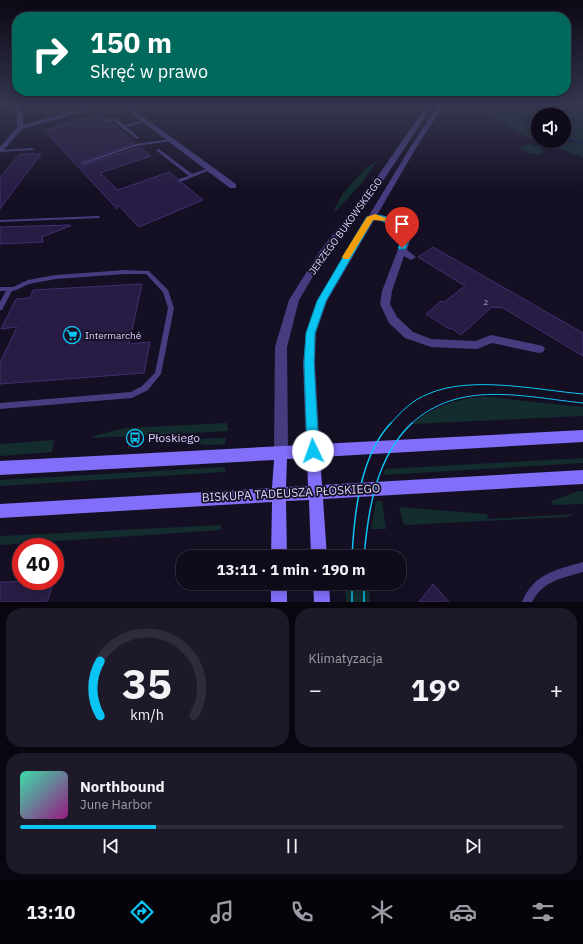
<!DOCTYPE html>
<html lang="pl">
<meta charset="utf-8">
<style>
:root{--surface:#100b1b;--page:#1e1928;--text:#f1f3f6;--muted:#9c9ba3;--line:#302b3a;--accent:#0ac5f4}
body{margin:0;font-family:"IBM Plex Sans",sans-serif;background:var(--page);color:var(--text);height:100vh;display:flex;flex-direction:column;font-size:15px;white-space:nowrap}
*{box-sizing:border-box;margin:0}
p{font-size:13px;color:var(--muted)}
.icon{flex:none;width:22px;height:22px;fill:none;stroke:currentColor;stroke-width:2;stroke-linecap:round;stroke-linejoin:round}
.map{position:relative;height:602px;overflow:hidden}
.details{display:flex;flex-direction:column;gap:6px;padding:6px;background:#09060f;flex:1}
.details>*{flex:none}
.top-card{position:absolute;left:12px;top:12px;width:559px;height:84px;border-radius:16px;box-shadow:0 2px 10px #0003,0 0 0 1px var(--line);background:#00695c;color:#fff;overflow:hidden}
.buttons{position:absolute;left:531px;top:108px;display:grid;gap:8px}
.buttons a{display:grid;place-items:center;width:40px;height:40px;border-radius:50%;background:var(--surface);box-shadow:0 2px 10px #0003,0 0 0 1px var(--line);font-size:20px}
.speed{position:absolute;left:12px;top:538px;display:flex;gap:8px;font-size:20px;font-weight:700;text-align:center}
.speed>*{display:grid;place-content:center;width:52px;height:52px;border-radius:50%;background:var(--surface);box-shadow:0 2px 10px #0003,0 0 0 1px var(--line);line-height:1}
.speed .limit{border:6px solid #d22;background:#fff;color:#111}
.pin{position:absolute;display:grid;place-items:center;width:34px;height:34px;color:#fff;margin:-41px -17px;border-radius:50% 50% 50% 0;rotate:-45deg;box-shadow:0 0 4px #0007}
.pin .icon{rotate:45deg}
.me{position:absolute;width:44px;margin:-22px;rotate:357deg;stroke-linejoin:round;filter:drop-shadow(0 0 3px #0008)}
.turn{display:flex;align-items:center;gap:14px;height:84px;padding:0 12px;font-size:18px}
.turn .icon{width:52px;height:52px;stroke-width:2.5}
.turn b{display:block;font-size:28px;line-height:34px}
.big{font-size:30px;font-weight:800;line-height:1.1}
.details .card{flex:1;display:flex;flex-direction:column;justify-content:center;gap:6px;min-width:0;padding:0 14px;border-radius:16px;background:var(--page)}
.details .dial{align-items:center;gap:0}
.dial svg{height:104px;overflow:visible;fill:none;stroke:var(--line);stroke-width:7;stroke-linecap:round;text-anchor:middle}
.dial text{fill:var(--text);stroke:none}
.song{display:flex;align-items:center;gap:12px}
.cover{width:48px;height:48px;border-radius:6px;background:linear-gradient(135deg,hsl(160 70% 55%),hsl(310 70% 35%))}
.played{height:4px;border-radius:2px;background:linear-gradient(90deg,var(--accent) 25%,var(--line) 25%)}
.keys{display:flex;justify-content:space-around;direction:ltr}
.heat{display:flex;justify-content:space-between;align-items:center;font-size:22px;direction:ltr}
.details .tiles{flex:1;display:grid;gap:6px;grid-template-columns:1fr 1fr}
.card:last-child{grid-column:span 2}
.trip{position:absolute;left:176px;top:550px;width:230px;height:40px;border-radius:16px;background:var(--surface);box-shadow:0 2px 10px #0003,0 0 0 1px var(--line);font-weight:800;line-height:40px;text-align:center}
.dock{display:flex;height:64px;justify-content:space-around;align-items:center;background:#06040b;color:var(--muted)}
.dock .icon{width:28px;height:28px}
.dock .selected{color:var(--accent)}
.dock b{font-size:18px;color:var(--text)}
.map>svg:first-child{display:block}
</style>
<div class="map">
<svg width="583" height="602" viewBox="0 0 583 602">
<rect width="100%" height="100%" fill="#150f24"/>
<path fill="#132c2e" d="M459,105L583,106V157L538,141H564V115H538V141L528,137L497,119L457,109Z
M528,144L540,147L544,151L538,155L521,150L520,147Z
M378,160L360,185L337,210H334L343,193L365,169Z
M481,397H496L497,398L583,407V416L412,424C433,407 454,399 481,397Z
M227,423L228,431L92,438L93,436L126,428Z
M226,438L225,444L214,445L167,442L168,440Z
M54,440L52,452L0,456V444Z
M583,458V463L383,475L385,469Z
M225,467V472L0,486V480Z
M579,491H583V504L552,505L551,501Z
M376,501H382L386,529H371Z
M399,507L487,514L488,519L575,514L567,517L404,525Z
M221,525V530L0,545V536Z
M344,583H369L370,602H346Z"/>
<g fill="none" stroke-linecap="round" stroke-linejoin="round">
<path stroke="#0c1a41" stroke-width="3" d="M511,105L524,119L538,126
M564,138L583,144"/>
</g>
<path fill="#281c44" stroke="#422f6f" d="M101,114L105,118L104,121L110,122L135,143L80,162L81,164L84,165L140,147L151,156L100,173L118,190L169,172L178,179V182H181L203,200L139,227L118,205L117,209L44,130Z
M20,154H41L0,209V177Z
M70,225V226L42,237L43,242L0,244V227Z
M433,247L583,333V356L503,308L492,307L461,335L451,328L449,329L426,314L441,301L444,302L465,286L418,257Z
M142,284L129,344L150,342L144,373L0,384V363L17,327L1,329L16,299L30,298L33,290Z
M54,581L47,602H0V582Z
M433,584L449,602H419Z"/>
<g fill="none" stroke-linecap="round" stroke-linejoin="round">
<path fill="#463d81" fill-rule="evenodd" d="M106,119H117L125,125L144,120L146,121L127,127L138,137V139H137L122,128L115,121H107L105,120Z
M171,139L173,140L172,141L137,146L84,164L81,163L135,144Z
M32,148L34,149L33,150L0,152V150H1Z
M157,149H159L192,174L209,168L212,169L183,181H179V179L189,176L157,151Z
M98,216L100,217V218L0,222V220Z
M125,270L149,271L168,290L174,308L161,374L148,390L132,398L0,409V403L131,392L142,386L155,373L168,308L163,292L146,274H125L56,279L29,284L16,290L12,291L2,310H0V302L6,291H0V287H13L28,280L56,275Z
M583,562V572C562,578 543,581 532,602H522C534,573 556,570 583,562Z"/>
<path fill="#463d81" fill-rule="evenodd" d="M12,105H18L23,115V125L96,105H107L22,129L2,152L0,153V147L17,128V115Z
M120,105H127L236,184V188H230Z
M376,215C388,215 409,222 410,238C410,241 408,246 407,250L416,257L411,260L404,256L392,291L390,304L397,317L413,332L431,339L476,341L491,335L543,346L545,349L543,352L539,353L492,343L477,349L431,347L405,338L389,323L380,304L382,291L402,239C399,228 390,220 378,220C373,220 370,221 366,218L367,216Z"/>
<path fill="#463d81" fill-rule="evenodd" d="M427,105H433L377,190L325,256L299,300L287,347L288,452L286,457L281,459L276,457L274,452L275,347L289,300L319,252L371,186Z
M438,105H444L416,148L327,301L316,333L315,363L320,451L318,456L313,458L308,456L306,451L303,363L306,333L317,301L410,148Z"/>
<path fill="#816ff9" fill-rule="evenodd" d="M583,430V442L320,457L322,485L583,470V484L323,499L327,557H311L309,500L286,501L287,557H271L272,502L0,518V504L272,488L274,460L0,475V461ZM307,458L308,486L286,487L287,459Z
M271,583H287V602H271Z
M313,583H329L330,602H314Z"/>
<path stroke="#0ac5f4" stroke-width="1" d="M390,424C401,412 412,400 428,394C471,375 537,390 583,394
M411,424C459,379 524,397 583,403"/>
<path stroke="#0ac5f4" stroke-width="1.5" d="M352,557C354,515 360,455 391,423
M364,557C368,510 376,457 412,423
M352,583V602
M364,583V602"/>
</g>
<linearGradient id="sky" x2="0" y2="1"><stop stop-color="#0c0814"/><stop offset="0.55" stop-color="#353750"/><stop offset="1" stop-color="#353750" stop-opacity="0"/></linearGradient>
<rect width="583" height="190" fill="url(#sky)"/>
<path fill="#0ac5f4" stroke="#06809f" d="M379,215C398,220 417,228 405,249H399L398,248L402,239L400,230L378,219L373,220L326,301L315,333L314,363L319,451L317,455L313,457L309,455L307,451L304,363L306,333L317,301L366,218L367,217Z"/>
<path fill="#f59e0b" d="M375,214L388,219L385,221L373,220L349,259H344L342,257L367,217Z"/>
<defs>
<g id="supermarket-ring" transform="scale(0.9)"><circle r="9.5" fill="#150f24" stroke="#0ac5f4" stroke-width="1.5"/><path d="M-6-5.5h2.5l.6 2H6L4.5 2H-2.5L-4.4-4H-6ZM-1.5 3.2a1.3 1.3 0 1 0 .1 0ZM3 3.2a1.3 1.3 0 1 0 .1 0Z" fill="#0ac5f4"/></g>
<g id="bus-ring" transform="scale(0.9)"><circle r="9.5" fill="#150f24" stroke="#0ac5f4" stroke-width="1.5"/><path d="M-5-6H5V4H4V6H2V4H-2V6H-4V4H-5ZM-3.5-4V0h7V-4ZM-3.5 1.2v1.5H-2V1.2ZM2 1.2v1.5H3.5V1.2Z" fill="#0ac5f4"/></g>
</defs>
<g fill-rule="evenodd">
<use href="#supermarket-ring" x="72" y="335"/>
<use href="#bus-ring" x="135" y="438"/>
</g>
<g text-anchor="middle" stroke-width="3.5" stroke-linejoin="round" paint-order="stroke">
<g font-size="8" fill="#b0a6cf">
<text x="486" y="305">2</text>
</g>
<g font-size="10" fill="#ddd4fd" stroke="#150f24">
<text transform="translate(345 226) rotate(-54)" y="4">JERZEGO BUKOWSKIEGO</text>
</g>
<g font-size="10" fill="#ddd4fd" stroke="#150f24" text-anchor="start">
<text x="85" y="339">Intermarché</text>
</g>
<g font-size="12" fill="#ddd4fd" stroke="#150f24" text-anchor="start">
<text x="148" y="442">Płoskiego</text>
</g>
<g font-size="12" fill="#ddd4fd" stroke="#150f24">
<text transform="translate(291 493) rotate(-3)" y="4">BISKUPA TADEUSZA PŁOSKIEGO</text>
</g>
</g>
</svg>
<div class="buttons">
<a><svg class="icon" aria-label="sound" viewBox="0 0 24 24"><path d="M4 9h4l5-4v14l-5-4H4zM17 9q2 3 0 6"/></svg></a>
</div>
<div class="speed"><div class="limit">40</div></div>
<div class="pin" style="left:402px;top:248px;background:#d93025"><svg class="icon" aria-label="arrive" viewBox="0 0 24 24"><path d="M6 21V4h12l-3 4 3 4H6"/></svg></div>
<svg class="me" style="left:313px;top:451px" viewBox="-20 -20 40 40"><circle r="19" fill="#fff"/><path d="M0-13L10 11 0 6-10 11z" fill="#0ac5f4"/></svg>
<div class="trip">13:11 · 1 min · 190 m</div>
<div class="top-card">
<div class="turn"><svg class="icon" aria-label="right" viewBox="0 0 24 24"><path d="M7 20v-9h11M14 6l5 5-5 5"/></svg><div><b>150 m</b>Skręć w prawo</div></div>
</div>
</div>
<section class="details">
<div class="tiles">
<div class="card dial"><svg viewBox="0 0 100 80">
<path d="M14 69A42 42 0 1 1 86 69"/>
<path d="M14 69A42 42 0 0 1 14 27" stroke="#0ac5f4"/>
<text x="50" y="56" font-size="32" font-weight="700">35</text>
<text x="50" y="72" font-size="11">km/h</text>
</svg></div>
<div class="card"><p>Klimatyzacja</p>
<div class="heat"><a>−</a><b class="big">19°</b><a>+</a></div>
</div>
<div class="card">
<div class="song"><i class="cover"></i><div><b>Northbound</b><p>June Harbor</p></div></div>
<div class="played"></div>
<div class="keys"><svg class="icon" aria-label="previous" viewBox="0 0 24 24"><path d="M18 5L8 12l10 7zM5 5v14"/></svg><svg class="icon" aria-label="pause" viewBox="0 0 24 24"><path d="M8 5v14M16 5v14"/></svg><svg class="icon" aria-label="next" viewBox="0 0 24 24"><path d="M6 5l10 7-10 7zM19 5v14"/></svg></div>
</div>
</div>
</section>
<nav class="dock">
<b>13:10</b>
<svg class="icon selected" aria-label="directions" viewBox="0 0 24 24"><path d="M12 3l9 9-9 9-9-9zM9 14v-3h6M13 9l2 2-2 2"/></svg>
<svg class="icon" aria-label="music" viewBox="0 0 24 24"><path d="M9 18V5l10-2v13"/><circle cx="6" cy="18" r="3"/><circle cx="16" cy="16" r="3"/></svg>
<svg class="icon" aria-label="phone" viewBox="0 0 24 24"><path d="M5 4h4l2 5-3 2q2 4 5 5l2-3 5 2v4C11 20 4 13 5 4z"/></svg>
<svg class="icon" aria-label="climate" viewBox="0 0 24 24"><path d="M12 3v18M4 7l16 10M4 17L20 7"/></svg>
<svg class="icon" aria-label="car" viewBox="0 0 24 24"><path d="M5 17H2v-5l4-1 3-4h7l3 4 3 1v5h-3M9 17h6M6 11h13"/><circle cx="7" cy="17" r="2"/><circle cx="17" cy="17" r="2"/></svg>
<svg class="icon" aria-label="filters" viewBox="0 0 24 24"><path d="M4 7h16M4 17h16"/><circle cx="9" cy="7" r="2"/><circle cx="15" cy="17" r="2"/></svg>
</nav>
